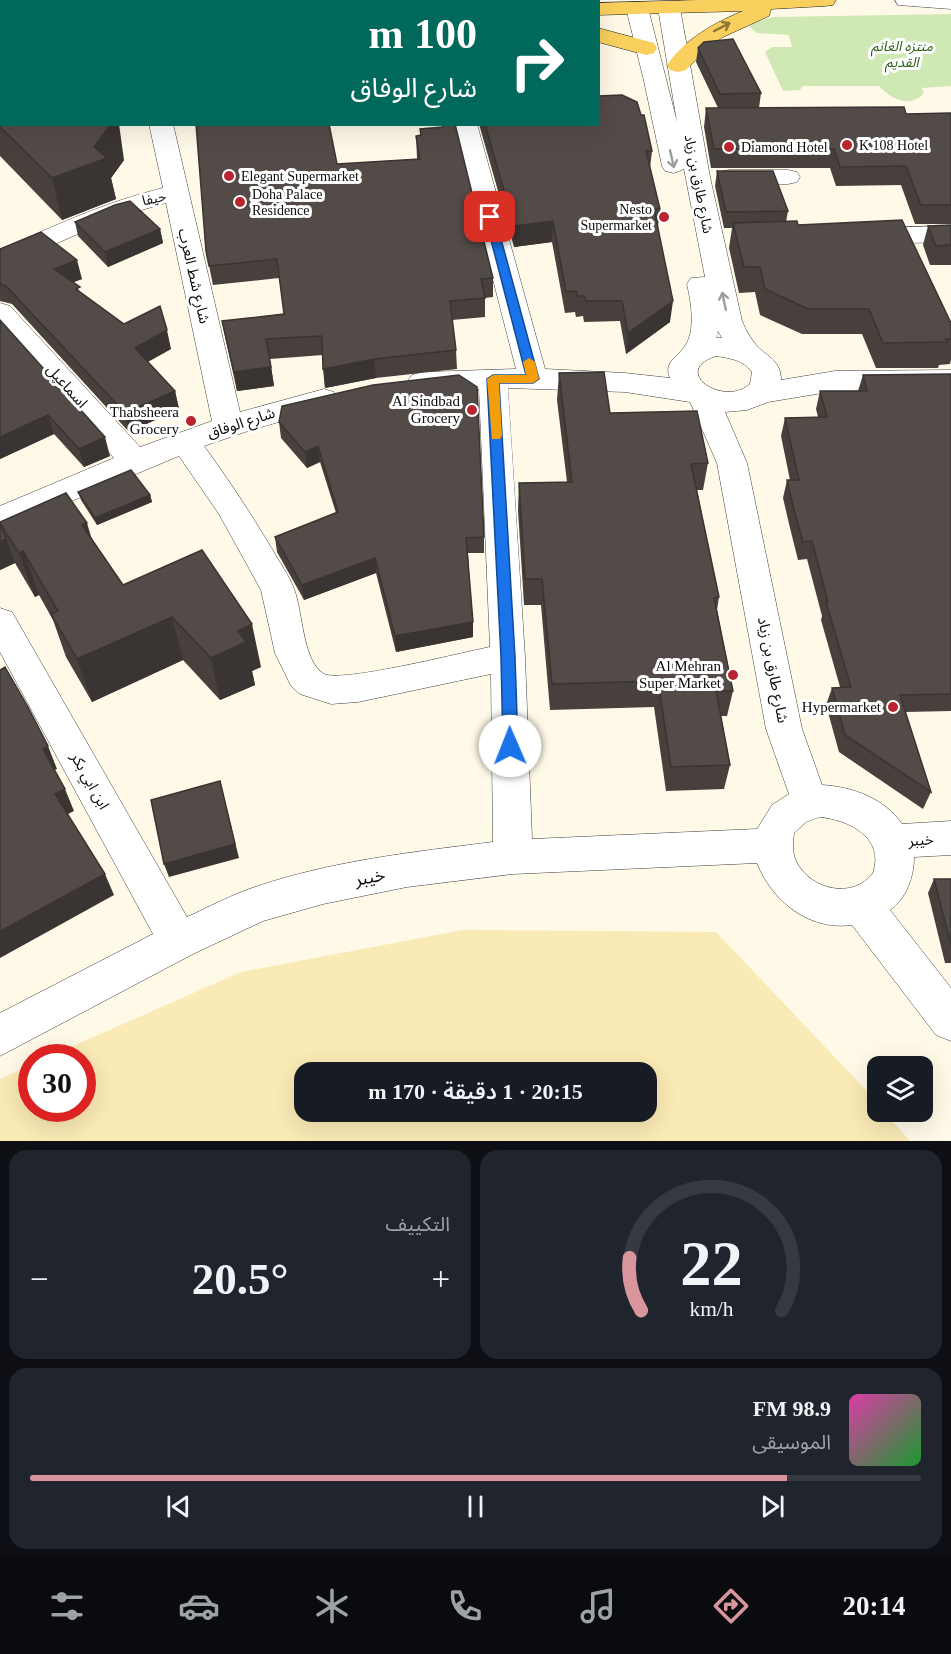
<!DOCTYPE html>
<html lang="ar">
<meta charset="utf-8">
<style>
:root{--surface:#171b24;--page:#20242c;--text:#f1f3f6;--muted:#9ea1a6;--line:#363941;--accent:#d8969c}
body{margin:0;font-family:"Times New Roman","Noto Sans Arabic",serif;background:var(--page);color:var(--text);direction:rtl;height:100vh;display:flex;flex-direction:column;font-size:22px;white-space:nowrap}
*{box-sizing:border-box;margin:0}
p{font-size:20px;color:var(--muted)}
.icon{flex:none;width:33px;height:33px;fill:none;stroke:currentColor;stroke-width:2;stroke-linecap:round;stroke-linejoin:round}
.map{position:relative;height:1141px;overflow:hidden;direction:ltr}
.panel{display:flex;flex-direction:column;gap:9px;padding:9px;background:#0d0f14;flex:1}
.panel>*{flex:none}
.banner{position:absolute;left:0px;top:0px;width:600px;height:126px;box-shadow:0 6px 24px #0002;direction:rtl;background:#00695c;color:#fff;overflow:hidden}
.tools{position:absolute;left:867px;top:1056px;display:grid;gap:12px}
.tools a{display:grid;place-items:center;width:66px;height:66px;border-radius:12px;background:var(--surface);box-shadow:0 6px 24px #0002;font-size:30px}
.speed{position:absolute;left:18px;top:1044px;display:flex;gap:12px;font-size:30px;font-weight:700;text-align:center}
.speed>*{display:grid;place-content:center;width:78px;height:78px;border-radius:50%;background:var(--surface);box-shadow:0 6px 24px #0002;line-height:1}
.speed .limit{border:9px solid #d22;background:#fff;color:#111}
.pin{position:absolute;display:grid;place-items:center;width:51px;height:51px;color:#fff;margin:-26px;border-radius:12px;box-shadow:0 3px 9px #0006}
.me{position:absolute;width:66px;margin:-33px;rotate:359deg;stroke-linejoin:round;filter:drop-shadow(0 0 4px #0008)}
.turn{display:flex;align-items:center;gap:21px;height:126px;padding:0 24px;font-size:27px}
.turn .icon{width:78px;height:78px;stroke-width:2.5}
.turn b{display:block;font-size:42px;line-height:51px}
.big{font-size:45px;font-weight:600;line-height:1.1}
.panel .widget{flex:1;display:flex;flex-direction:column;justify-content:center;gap:9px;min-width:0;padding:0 21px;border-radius:18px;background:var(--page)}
.panel .dial{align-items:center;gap:0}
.dial svg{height:156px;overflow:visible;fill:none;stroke:var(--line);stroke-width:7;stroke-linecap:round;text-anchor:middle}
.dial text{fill:var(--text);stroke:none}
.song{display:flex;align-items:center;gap:18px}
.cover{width:72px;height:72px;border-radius:9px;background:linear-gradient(135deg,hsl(320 70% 55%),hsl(130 70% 35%))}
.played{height:6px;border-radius:3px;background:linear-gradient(90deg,var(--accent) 85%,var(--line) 85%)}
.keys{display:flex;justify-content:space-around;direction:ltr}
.heat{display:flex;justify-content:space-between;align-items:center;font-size:33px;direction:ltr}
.panel .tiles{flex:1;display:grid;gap:9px;grid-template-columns:1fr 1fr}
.widget:last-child{grid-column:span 2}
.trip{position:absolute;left:294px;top:1062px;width:363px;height:60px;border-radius:18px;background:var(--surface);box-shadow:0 6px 24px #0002;font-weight:600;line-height:60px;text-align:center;direction:rtl}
.dock{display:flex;height:96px;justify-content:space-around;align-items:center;background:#090b0e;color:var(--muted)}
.dock .icon{width:42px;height:42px}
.dock .on{color:var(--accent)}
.dock b{font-size:27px;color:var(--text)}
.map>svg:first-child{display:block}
</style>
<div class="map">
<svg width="951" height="1141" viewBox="0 0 951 1141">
<rect width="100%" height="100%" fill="#fffae8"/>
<path fill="#d0e8b3" d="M951,14V86L922,88L924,93C910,109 891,99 879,86H803L800,90L783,91L765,52L772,47H792L789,35L757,33L750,27L753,23L773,17Z"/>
<path fill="#faeab5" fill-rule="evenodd" d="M463,930L716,932L866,1090L877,1104L878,1112H884L910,1141H0V1079L31,1065L32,1108H82V1058L48,1057L241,972ZM304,1072H646V1112H304Z"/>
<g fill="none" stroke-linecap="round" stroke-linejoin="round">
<g stroke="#3e3e3e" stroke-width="1">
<path id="minor" d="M895,0H951V9L898,5Z
M637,2L645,3L648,8L677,122L658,8L661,3L669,2L677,3L680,8L710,177L742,321C746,330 750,338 757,346C768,357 781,361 781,380L835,371L951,370V390L835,391L768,402L747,410L725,412L747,463L802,729L822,785C853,787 884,798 902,824L951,821V855L914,857C914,877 906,899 890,910L951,988V1041L936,1035L852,925C809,931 772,901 757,863L513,874L407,887L323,904L263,921L193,954L0,1056V1013L153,934L0,652V608L12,612L187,917C209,907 231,895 255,887C331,861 413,852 493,842L491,674L358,702L331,704L300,694L291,686L275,653L261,590L219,514L179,456L0,531V506L114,458L0,329V303L10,306L140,447L212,421L166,203L117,217L0,268V250C54,226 105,202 163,188L149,124H173L240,412L324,389L334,392L339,399L334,406L251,430L204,446C229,480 251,514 272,549C279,562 289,575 294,589C303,611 302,661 324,674C342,683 464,652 490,647L479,389L422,392L412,389L407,382L412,375L422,372L516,369L453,124H477L545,369L625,373L670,378C663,362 678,357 685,346C696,330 691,302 687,284L691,278L705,277L684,169L674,173L665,171L662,166L644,81L626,8L629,3ZM718,331L722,338H716ZM716,356C729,358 744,360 752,372L750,384C724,408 669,371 716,356ZM508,388L625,392L690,402L717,463L766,729L789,794L772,805L757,829L532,839L525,657ZM820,817C850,820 885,838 873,873C853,900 810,890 796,861C792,853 793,842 794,833L806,822Z
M729,170H788L797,172L800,177L797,182L788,184H729L720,182L717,177L720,172Z
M951,226V242L865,244L856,242L852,236L856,230L865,228Z"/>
</g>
<g stroke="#1c1c1c" stroke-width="1">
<path id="primary" d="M0,0L10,2H2V12Z
M17,0H45L16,2Z
M156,0H193L155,2Z
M699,0H836L833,5L825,6L771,9L769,16L723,37L704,51L686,70L678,72L670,70L667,65C685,39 714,23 743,11L598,15V3Z
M598,28L654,43L657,48L654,53L646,55L598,42Z"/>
</g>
<use href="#minor" fill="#fff" fill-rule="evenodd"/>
<use href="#primary" fill="#f9d05e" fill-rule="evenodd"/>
</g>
<path fill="#47403d" d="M2,32V124L124,160L111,178L116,199L62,220L0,156V33Z
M698,48L761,93L759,108L906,114L951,113V224H915L901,185L836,186L830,168H711L704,127L706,108H718L696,62Z
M479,124H598L652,151L650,168L660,209L658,227L670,322L626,354L620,321L584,322L583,316L576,317L575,312L565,313L552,242L514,247Z
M420,129L493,278V297L485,298V317L452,320L456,350L457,369L376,378L325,388L323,355L270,359L274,386L237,391L226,341L222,321L284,314L279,278L213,285L206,251L337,164L417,159L416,136H420Z
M717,171L788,211L786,222L798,225L951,323V360L950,364L939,365L938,368H876L862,334H802L760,315L755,292L739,293L729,248L732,228H724L715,186Z
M75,222L160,229L163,243L108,267L78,236Z
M951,225V265H930L923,245L928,226Z
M0,249L82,279L73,282L81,293L124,324L171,349L148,362L175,391L179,409L129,432L12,304L0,301Z
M0,320L110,456L84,467L54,434L0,459Z
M559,373L610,413L708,463L703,490H697L719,597L717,610L733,691L727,716H721L730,765L724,789L666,791L654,707L550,710L541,605H524L518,510L519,483L567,482L557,400Z
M951,374V711L905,712L931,792L923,809L839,752L826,705L832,688L840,687L821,620L822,616L807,559L798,560L790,528L783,498L787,480H790L781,436L785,418L818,417L816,409L820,391H858L863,375Z
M279,422L484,537V553H468L473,637L396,652L376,573L304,600L277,552L275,537L336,513L320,462L307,468L281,438Z
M78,492L150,495L152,502L97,525L81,500Z
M1,522L91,538L123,585L261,667L252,671L255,685L220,700L183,660L92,702L66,657L53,620L39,595L35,597L15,563L0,570Z
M934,879H951V963H945L928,893Z"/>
<path fill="#3a3432" d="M111,124H119L124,160L111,178L116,199L62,220L52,178L94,147Z
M553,221L552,242L514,247V226Z
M160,229L163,243L108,267L105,252Z
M77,260L82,279L59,288L54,269Z
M673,301L670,322L626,354L628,333Z
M167,330L171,349L139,366L135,348Z
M374,359L376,378L325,388L323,369Z
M271,367L274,386L237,391L234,372Z
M175,391L179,409L129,432L125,413Z
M48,415L54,434L0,459V437Z
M105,437L110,456L84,467L79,449Z
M318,446L320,462L307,468L305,452Z
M150,495L152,502L97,525L95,518Z
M87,523L100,567L82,525Z
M6,539L15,563L0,570V541Z
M23,551L39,595L35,597L19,553Z
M375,558L376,573L304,600L302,585Z
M172,617L183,660L92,702L77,659Z
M473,622V637L396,652L395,636Z
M252,624L261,667L252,671L255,685L220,700L211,658L238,631Z
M48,746L57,769L52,771L43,749Z
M220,781L239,858L169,877L164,864Z
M65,789L74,811L64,816L55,794Z
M105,874L114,895L0,958V931Z"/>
<path fill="#534b47" stroke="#3a3432" stroke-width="1.5" d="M2,32V81H0V33Z
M733,39L761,93L720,94L698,48L704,42Z
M2,93V124H111L94,147L107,158L52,178L0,127V94Z
M622,95L637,102L641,115H644L652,151H646L660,209H654L673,301L628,333L622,301H586L584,296H577L576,291L566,292L553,221L514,226L485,124H598V96Z
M904,107L906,114L951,113V205H921L906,166L840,167L834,149H714L706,108Z
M196,124H329L337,164L420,159L416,136L421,135L420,129L443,127V124H455L493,278L481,279L485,298L450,301L456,350L374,359L323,369L322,336L266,339L271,367L234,372L222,321L284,314L277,259L209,266L206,251Z
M717,171H773L788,211L726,212Z
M130,201L160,229L105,252L75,222L115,205Z
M902,220L951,323V339H946L947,342L883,343L869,309H808L765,289L760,267H744L733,223L797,221L798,225Z
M951,225V245L936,246L928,226Z
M41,232L77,260L54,269L80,287L76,289L124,324L160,306L167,330L135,348L175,391L125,413L6,286L0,284V249Z
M0,320L105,437L79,449L48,415L0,437Z
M604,372L610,413L697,411L708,463L691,464L719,597L714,598L733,691H716L730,765L671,767L658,681L552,684L542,579H525L519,483L572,482L559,373Z
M951,374V694L900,695L931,792L845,735L832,688L851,687L826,602H828L812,541L803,542L794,510L787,480H799L785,418L827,417L820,391H867L863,375Z
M459,375L477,387L484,537L466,538L473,622L395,636L375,558L302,585L275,537L338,512L318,446L305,452L279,422L282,406L373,385Z
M131,470L150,495L95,518L78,492Z
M66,493L87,523L82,525L123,585L202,550L252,624L238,631L246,642L211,658L172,617L77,659L51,614L58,611L23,551L19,553L0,523V522Z
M0,524L6,539L0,541Z
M5,667L28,707L48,746L43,749L65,789L55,794L105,874L0,931V670Z
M220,781L235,844L164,864L151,800Z
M934,879H951V945Z"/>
<defs><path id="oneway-shaft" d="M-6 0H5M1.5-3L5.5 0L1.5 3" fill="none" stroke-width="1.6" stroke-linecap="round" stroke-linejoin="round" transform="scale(1.5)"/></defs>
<use stroke="#8e7739" href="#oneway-shaft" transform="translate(722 27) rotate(-27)"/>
<g stroke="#9d9d9d">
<use href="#oneway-shaft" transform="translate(672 159) rotate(77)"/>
<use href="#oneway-shaft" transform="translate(724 301) rotate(-102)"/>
</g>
<path fill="#1a73e8" stroke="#114b97" stroke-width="1.5" d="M490,214L495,217L539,379L533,383H499L515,657L518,746L516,750L510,752L505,750L503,746L501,657L487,379L493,375H526L485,217Z"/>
<path fill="#f59e0b" d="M529,358L535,362L539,379L533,383H499L502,436L500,439H492L487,379L493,375H526L523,362Z"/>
<g fill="#ba242e" stroke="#fff" stroke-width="2">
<circle cx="847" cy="145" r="6"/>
<circle cx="729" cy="147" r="6"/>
<circle cx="229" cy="176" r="6"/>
<circle cx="240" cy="202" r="6"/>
<circle cx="664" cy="217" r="6"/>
<circle cx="472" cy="410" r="6"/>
<circle cx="191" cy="421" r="6"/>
<circle cx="733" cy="675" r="6"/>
<circle cx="893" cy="707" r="6"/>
</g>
<g text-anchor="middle" stroke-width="6" stroke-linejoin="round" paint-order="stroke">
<g font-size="14" font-style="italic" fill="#2c611c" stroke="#fff">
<text x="902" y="51">منتزه الغانم<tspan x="902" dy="16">القديم</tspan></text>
</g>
<g font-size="14" fill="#0b0b0b" stroke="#fff" text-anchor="start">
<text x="859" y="150">K 108 Hotel</text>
<text x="741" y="152">Diamond Hotel</text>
<text x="241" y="181">Elegant Supermarket</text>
<text x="252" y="199">Doha Palace<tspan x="252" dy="16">Residence</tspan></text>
<text x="652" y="214" text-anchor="end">Nesto<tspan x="652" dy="16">Supermarket</tspan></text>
</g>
<g font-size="14" fill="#0b0b0b" stroke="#fff">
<text transform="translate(699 184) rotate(79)" y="5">شارع طارق بن زياد</text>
<text transform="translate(154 198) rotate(-13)" y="5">حيفا</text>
</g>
<g font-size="15" fill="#0b0b0b" stroke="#fff">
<text transform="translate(194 276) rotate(77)" y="5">شارع شط العرب</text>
<text transform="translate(67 386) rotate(48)" y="5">اسماعيل</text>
<text transform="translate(241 423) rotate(-18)" y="5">شارع الوفاق</text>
<text transform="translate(773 670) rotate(79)" y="5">شارع طارق بن زياد</text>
<text transform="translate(90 781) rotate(61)" y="5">ابن ابي بكر</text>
<text transform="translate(921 840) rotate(-4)" y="5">خيبر</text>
</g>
<g font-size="15" fill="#0b0b0b" stroke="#fff" text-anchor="end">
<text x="460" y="406">Al Sindbad<tspan x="460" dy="17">Grocery</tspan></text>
<text x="179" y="417">Thabsheera<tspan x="179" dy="17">Grocery</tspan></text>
<text x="721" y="671">Al Mehran<tspan x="721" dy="17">Super Market</tspan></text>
<text x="881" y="712">Hypermarket</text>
</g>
<g font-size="18" fill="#0b0b0b" stroke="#fff">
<text transform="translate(370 877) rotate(-11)" y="6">خيبر</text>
</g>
</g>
</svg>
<div class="tools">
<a><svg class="icon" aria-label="layers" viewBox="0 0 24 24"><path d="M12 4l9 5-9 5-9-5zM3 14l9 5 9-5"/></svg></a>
</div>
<div class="speed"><div class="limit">30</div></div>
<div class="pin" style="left:490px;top:217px;background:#d93025"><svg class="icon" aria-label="arrive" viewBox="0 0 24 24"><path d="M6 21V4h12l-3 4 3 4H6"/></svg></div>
<svg class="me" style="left:510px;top:746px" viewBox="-20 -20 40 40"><circle r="19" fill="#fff"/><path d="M0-13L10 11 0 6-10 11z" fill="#1a73e8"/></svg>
<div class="trip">20:15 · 1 دقيقة · 170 m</div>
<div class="banner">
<div class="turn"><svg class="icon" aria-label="right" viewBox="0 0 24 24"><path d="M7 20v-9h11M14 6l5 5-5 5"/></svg><div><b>100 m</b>شارع الوفاق</div></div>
</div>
</div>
<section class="panel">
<div class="tiles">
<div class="widget dial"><svg viewBox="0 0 100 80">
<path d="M14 69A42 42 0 1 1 86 69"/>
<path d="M14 69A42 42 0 0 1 8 42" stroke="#d8969c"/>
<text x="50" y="56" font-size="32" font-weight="700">22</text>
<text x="50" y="72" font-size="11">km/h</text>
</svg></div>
<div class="widget"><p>التكييف</p>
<div class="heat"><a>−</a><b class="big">20.5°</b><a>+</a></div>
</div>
<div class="widget">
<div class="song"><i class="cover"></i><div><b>98.9 FM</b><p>الموسيقى</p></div></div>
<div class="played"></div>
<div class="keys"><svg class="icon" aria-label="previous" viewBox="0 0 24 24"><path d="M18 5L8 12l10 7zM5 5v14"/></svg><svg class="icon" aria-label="pause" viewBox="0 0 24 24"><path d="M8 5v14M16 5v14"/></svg><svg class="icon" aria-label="next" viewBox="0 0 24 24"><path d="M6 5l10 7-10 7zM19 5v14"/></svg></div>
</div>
</div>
</section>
<nav class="dock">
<b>20:14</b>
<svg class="icon on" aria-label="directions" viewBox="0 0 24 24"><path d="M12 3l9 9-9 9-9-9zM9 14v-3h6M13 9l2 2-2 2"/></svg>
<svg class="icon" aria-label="music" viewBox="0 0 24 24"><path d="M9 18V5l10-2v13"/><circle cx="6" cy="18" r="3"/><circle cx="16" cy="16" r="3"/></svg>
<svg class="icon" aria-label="phone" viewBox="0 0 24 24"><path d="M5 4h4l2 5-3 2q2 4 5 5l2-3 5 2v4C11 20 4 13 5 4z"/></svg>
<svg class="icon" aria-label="climate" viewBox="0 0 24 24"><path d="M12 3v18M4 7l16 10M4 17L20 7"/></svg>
<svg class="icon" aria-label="car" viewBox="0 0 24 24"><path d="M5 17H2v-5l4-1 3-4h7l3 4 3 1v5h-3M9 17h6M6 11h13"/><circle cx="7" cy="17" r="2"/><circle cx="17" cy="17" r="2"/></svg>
<svg class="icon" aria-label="filters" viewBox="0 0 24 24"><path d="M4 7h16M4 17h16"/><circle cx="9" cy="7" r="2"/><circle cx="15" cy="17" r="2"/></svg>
</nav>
